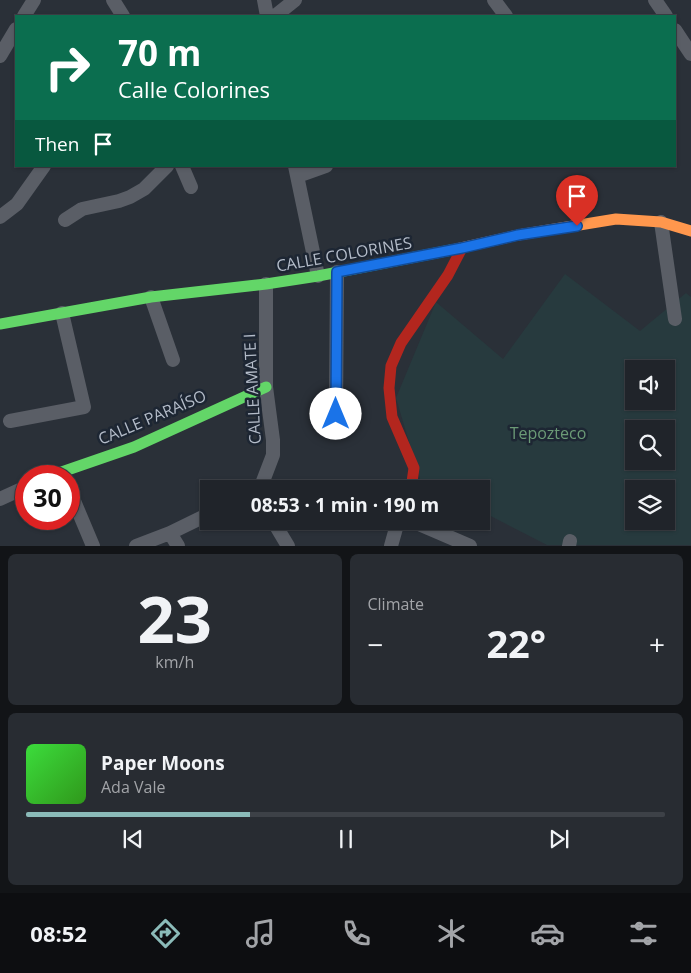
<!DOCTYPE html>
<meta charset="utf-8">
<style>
:root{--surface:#20242a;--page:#282c32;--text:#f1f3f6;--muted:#a2a4a8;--line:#3d4147;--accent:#8bbbb9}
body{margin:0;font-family:"Open Sans",sans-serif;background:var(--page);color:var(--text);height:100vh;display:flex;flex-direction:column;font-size:19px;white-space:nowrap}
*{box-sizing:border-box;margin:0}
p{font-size:16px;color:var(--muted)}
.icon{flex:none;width:28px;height:28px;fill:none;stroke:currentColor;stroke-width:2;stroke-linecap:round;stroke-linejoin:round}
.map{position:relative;height:546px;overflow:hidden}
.drawer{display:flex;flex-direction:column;gap:8px;padding:8px;background:#121417;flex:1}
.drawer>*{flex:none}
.top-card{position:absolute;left:15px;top:15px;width:661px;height:152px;border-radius:0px;box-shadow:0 1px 4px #0004,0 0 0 1px var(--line);background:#0b6e4f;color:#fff;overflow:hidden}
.tools{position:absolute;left:625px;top:360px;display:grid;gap:10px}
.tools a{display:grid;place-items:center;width:50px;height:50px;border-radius:0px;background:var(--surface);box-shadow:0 1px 4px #0004,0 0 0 1px var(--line);font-size:25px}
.speed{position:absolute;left:15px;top:465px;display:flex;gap:10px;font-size:25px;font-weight:700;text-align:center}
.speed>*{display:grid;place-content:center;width:65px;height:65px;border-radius:50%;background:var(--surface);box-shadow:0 1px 4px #0004,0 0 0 1px var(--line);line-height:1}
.speed .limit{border:8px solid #d22;background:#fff;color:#111}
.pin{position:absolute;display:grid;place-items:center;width:42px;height:42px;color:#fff;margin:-51px -21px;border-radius:50% 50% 50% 0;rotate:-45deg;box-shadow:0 0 5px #0007}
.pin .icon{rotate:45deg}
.me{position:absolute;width:55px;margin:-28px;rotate:0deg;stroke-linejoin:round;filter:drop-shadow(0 0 4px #0008)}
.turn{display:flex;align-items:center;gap:18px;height:105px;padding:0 20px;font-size:22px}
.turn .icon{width:65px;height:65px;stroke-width:2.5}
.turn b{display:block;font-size:35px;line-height:42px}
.then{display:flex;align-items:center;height:48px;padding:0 20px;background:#0003;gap:10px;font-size:19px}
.big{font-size:38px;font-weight:700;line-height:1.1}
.drawer .card{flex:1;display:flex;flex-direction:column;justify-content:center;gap:8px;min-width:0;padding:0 18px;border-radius:8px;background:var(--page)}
.drawer .dial{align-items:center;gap:0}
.dial b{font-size:65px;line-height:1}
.song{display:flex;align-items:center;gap:15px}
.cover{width:60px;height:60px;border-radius:8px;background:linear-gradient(135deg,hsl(120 70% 55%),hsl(110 70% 35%))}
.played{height:5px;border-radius:2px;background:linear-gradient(90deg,var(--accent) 35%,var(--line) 35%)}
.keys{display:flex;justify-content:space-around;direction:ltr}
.heat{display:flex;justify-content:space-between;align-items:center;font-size:28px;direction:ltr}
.drawer .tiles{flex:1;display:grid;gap:8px;grid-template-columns:1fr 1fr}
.card:last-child{grid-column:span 2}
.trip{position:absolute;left:200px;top:480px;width:290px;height:50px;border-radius:0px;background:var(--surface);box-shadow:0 1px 4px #0004,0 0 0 1px var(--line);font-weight:700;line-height:50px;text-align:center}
.tab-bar{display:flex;height:80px;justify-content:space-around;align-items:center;background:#0d0e11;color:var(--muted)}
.tab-bar .icon{width:35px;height:35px}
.tab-bar .selected{color:var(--accent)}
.tab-bar b{font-size:22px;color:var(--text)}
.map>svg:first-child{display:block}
</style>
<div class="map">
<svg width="691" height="546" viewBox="0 0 691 546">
<rect width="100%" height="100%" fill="#2a3038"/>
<path fill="#273a3e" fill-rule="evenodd" d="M565,274L640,331L686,293L691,297V545H547L481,511V489H439L420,479L396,398L436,302L503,359ZM634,369H666V401H634ZM634,429H666V461H634ZM634,489H666V521H634Z"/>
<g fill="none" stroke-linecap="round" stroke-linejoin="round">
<path stroke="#5a5e66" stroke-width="14" d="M113,0L123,16
M264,0L267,16
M494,0L506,16
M655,0L666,16
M24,16L34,0
M275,16L295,0
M675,30L691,54
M0,56L16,29
M182,166L191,187
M295,166L318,276
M298,176L326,166
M0,217L17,204L44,166
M65,220L82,209L119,201L130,197L144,189L167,166
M661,222L675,319
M151,297L173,360
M336,414L337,272
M10,421L84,407L62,313
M69,489L93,546
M260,489L273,455V440L266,387V284
M0,499L26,487
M273,521L288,546
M412,521L470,546
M170,533L178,546
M136,546L170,533L209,514
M391,546L398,521
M569,546L570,541"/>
<path stroke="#63d668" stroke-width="11" d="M0,324L151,297L266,284L318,276L451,250
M50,476L134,447L266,387"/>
<path stroke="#ff974d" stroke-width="11" d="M451,250L518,235L616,219L661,222L691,231"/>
<path stroke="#b3261e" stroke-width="11" d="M411,489L414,468L392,417L389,388L391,366L401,343L448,275L462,248"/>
</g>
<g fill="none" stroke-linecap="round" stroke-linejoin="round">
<g stroke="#114b97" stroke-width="12">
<path id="route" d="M336,414L337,272L462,248L518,235L577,226"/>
</g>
<use href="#route" stroke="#1a73e8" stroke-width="9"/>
</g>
<g text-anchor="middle" stroke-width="5" stroke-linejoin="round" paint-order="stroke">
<g font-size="16" fill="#b4bcc9" stroke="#1d2633">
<text transform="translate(344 254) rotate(-10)" y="6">CALLE COLORINES</text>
<text transform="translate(252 389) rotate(-93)" y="6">CALLE AMATE I</text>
<text transform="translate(152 417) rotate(-23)" y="6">CALLE PARAÍSO</text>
</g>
<g font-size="16" fill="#6b9a76" stroke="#1d2633">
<text x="548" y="439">Tepozteco</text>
</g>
</g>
</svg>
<div class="tools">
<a><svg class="icon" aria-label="sound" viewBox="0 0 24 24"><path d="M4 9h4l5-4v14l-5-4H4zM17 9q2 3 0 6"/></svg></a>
<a><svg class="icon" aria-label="search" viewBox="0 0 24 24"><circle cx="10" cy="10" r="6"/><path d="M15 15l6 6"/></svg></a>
<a><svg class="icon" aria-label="layers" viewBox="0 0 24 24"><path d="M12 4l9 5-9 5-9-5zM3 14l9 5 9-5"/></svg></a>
</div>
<div class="speed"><div class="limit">30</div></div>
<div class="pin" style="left:577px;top:226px;background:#d93025"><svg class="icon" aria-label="arrive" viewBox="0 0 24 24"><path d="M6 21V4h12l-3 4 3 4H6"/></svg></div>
<svg class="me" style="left:336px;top:414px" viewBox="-20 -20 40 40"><circle r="19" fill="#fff"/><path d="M0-13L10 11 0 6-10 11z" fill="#1a73e8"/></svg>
<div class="trip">08:53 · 1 min · 190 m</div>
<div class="top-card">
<div class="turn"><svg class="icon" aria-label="right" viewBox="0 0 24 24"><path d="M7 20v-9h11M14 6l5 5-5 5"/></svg><div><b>70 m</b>Calle Colorines</div></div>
<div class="then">Then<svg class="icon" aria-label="arrive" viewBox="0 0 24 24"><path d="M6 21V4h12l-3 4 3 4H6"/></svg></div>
</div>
</div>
<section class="drawer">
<div class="tiles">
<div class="card dial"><b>23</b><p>km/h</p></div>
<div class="card"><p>Climate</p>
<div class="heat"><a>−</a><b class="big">22°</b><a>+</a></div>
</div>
<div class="card">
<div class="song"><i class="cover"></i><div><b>Paper Moons</b><p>Ada Vale</p></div></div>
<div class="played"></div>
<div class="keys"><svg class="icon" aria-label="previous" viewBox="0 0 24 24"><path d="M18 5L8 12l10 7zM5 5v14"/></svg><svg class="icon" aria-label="pause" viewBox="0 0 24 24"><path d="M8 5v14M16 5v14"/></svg><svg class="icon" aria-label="next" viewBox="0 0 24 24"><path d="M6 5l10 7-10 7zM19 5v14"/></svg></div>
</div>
</div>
</section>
<nav class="tab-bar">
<b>08:52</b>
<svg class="icon selected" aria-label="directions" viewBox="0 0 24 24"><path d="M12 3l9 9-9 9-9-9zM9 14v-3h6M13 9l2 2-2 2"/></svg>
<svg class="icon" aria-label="music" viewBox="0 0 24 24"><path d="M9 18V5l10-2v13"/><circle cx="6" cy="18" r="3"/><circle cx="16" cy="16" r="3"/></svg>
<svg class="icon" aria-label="phone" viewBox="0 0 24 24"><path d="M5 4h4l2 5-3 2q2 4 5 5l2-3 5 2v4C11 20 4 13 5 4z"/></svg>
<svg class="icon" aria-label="climate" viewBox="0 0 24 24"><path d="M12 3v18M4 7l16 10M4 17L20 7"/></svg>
<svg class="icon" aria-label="car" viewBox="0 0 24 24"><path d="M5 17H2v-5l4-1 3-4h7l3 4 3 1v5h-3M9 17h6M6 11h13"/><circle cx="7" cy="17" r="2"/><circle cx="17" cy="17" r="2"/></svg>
<svg class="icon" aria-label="filters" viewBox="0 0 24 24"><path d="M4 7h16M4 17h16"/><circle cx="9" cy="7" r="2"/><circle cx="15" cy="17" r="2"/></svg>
</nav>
